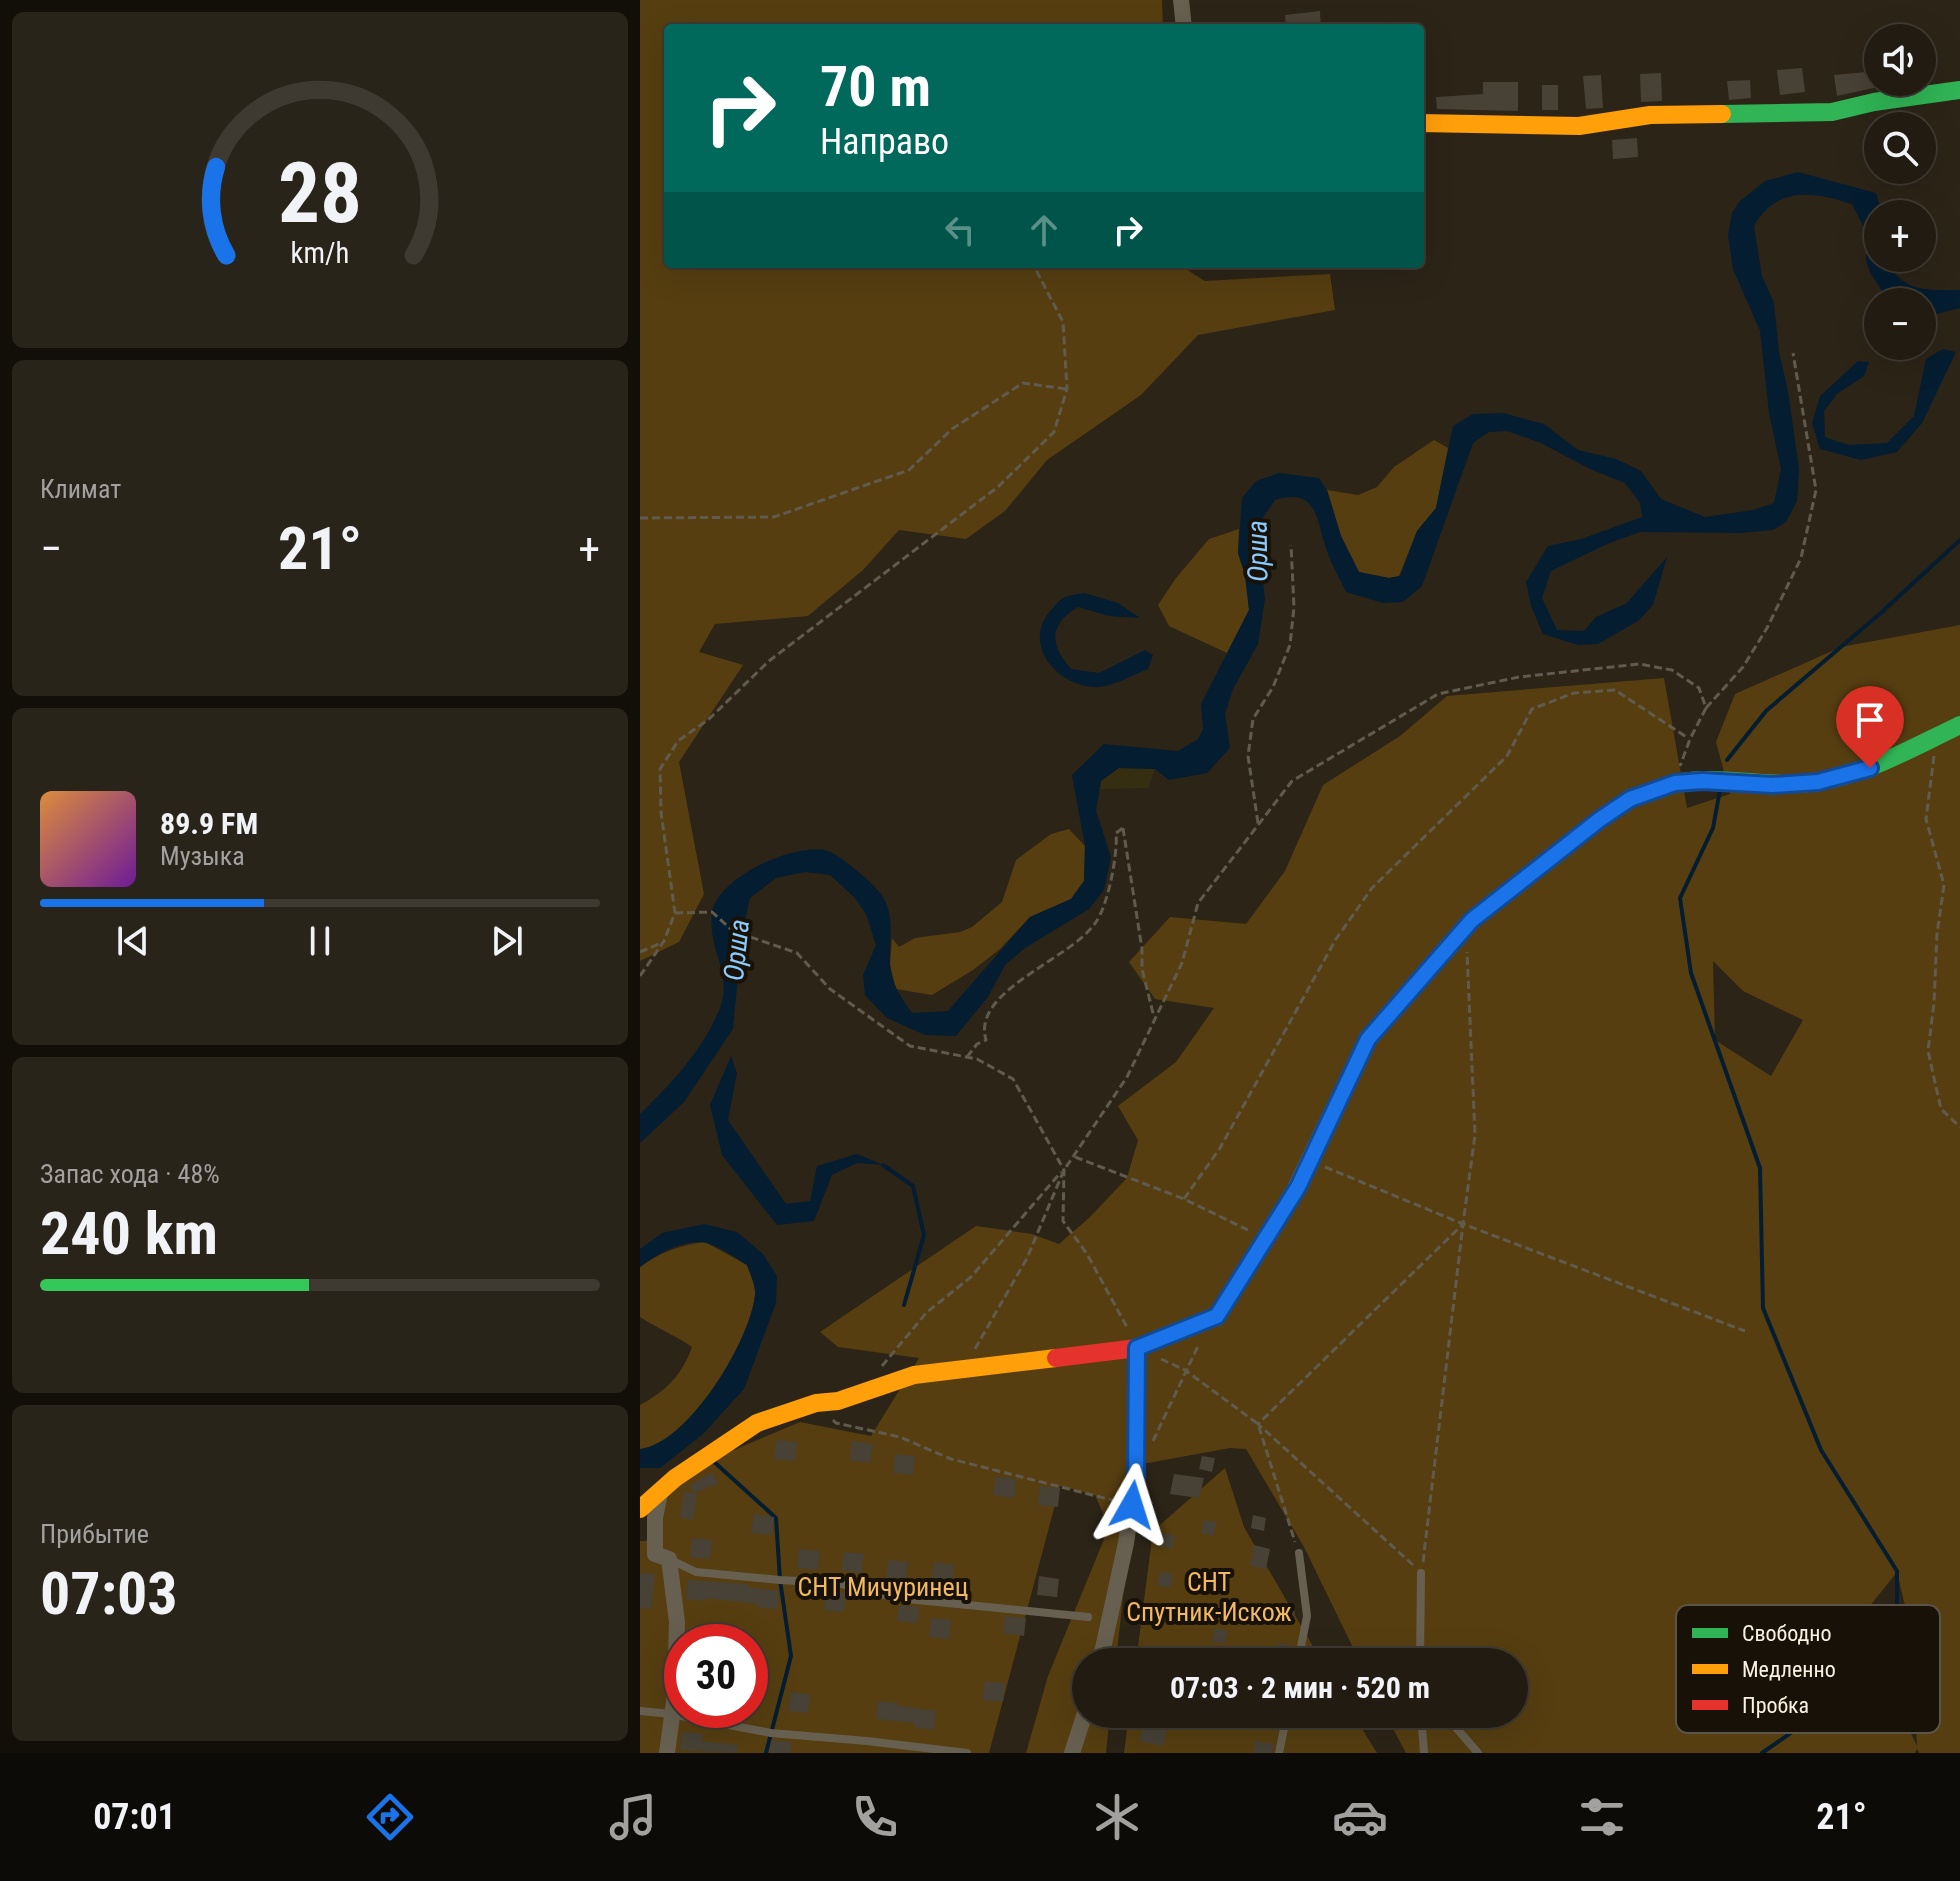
<!DOCTYPE html>
<html lang="ru">
<meta charset="utf-8">
<style>
:root{--surface:#211b11;--page:#29241a;--text:#f1f3f6;--muted:#a2a19f;--line:#3e3931;--accent:#1a73e8}
body{margin:0;font-family:"Roboto Condensed",sans-serif;background:var(--page);color:var(--text);height:100vh;display:flex;flex-direction:column;font-size:30px;white-space:nowrap}
*{box-sizing:border-box;margin:0}
p{font-size:26px;color:var(--muted)}
.icon{flex:none;width:44px;height:44px;fill:none;stroke:currentColor;stroke-width:2;stroke-linecap:round;stroke-linejoin:round}
.map{position:relative;flex:1;overflow:hidden}
.side{display:flex;flex-direction:column;gap:12px;padding:12px;background:#120f09;width:640px}
.side>*{flex:none}
.top-card{position:absolute;left:24px;top:24px;width:760px;height:244px;border-radius:8px;box-shadow:0 8px 32px #0002,0 0 0 2px var(--line);background:#00695c;color:#fff;overflow:hidden}
.tools{position:absolute;left:1224px;top:24px;display:grid;gap:16px}
.tools a{display:grid;place-items:center;width:72px;height:72px;border-radius:50%;background:var(--surface);box-shadow:0 8px 32px #0002,0 0 0 2px var(--line);font-size:40px}
.speed{position:absolute;left:24px;top:1624px;display:flex;gap:16px;font-size:40px;font-weight:700;text-align:center}
.speed>*{display:grid;place-content:center;width:104px;height:104px;border-radius:50%;background:var(--surface);box-shadow:0 8px 32px #0002,0 0 0 2px var(--line);line-height:1}
.speed .limit{border:12px solid #d22;background:#fff;color:#111}
.pin{position:absolute;display:grid;place-items:center;width:68px;height:68px;color:#fff;margin:-82px -34px;border-radius:50% 50% 50% 0;rotate:-45deg;box-shadow:0 0 8px #0007}
.pin .icon{rotate:45deg}
.me{position:absolute;width:88px;margin:-44px;rotate:6deg;stroke-linejoin:round;filter:drop-shadow(0 0 6px #0008)}
.turn{display:flex;align-items:center;gap:28px;height:168px;padding:0 24px;font-size:36px}
.turn .icon{width:104px;height:104px;stroke-width:2.5}
.turn b{display:block;font-size:56px;line-height:68px}
.lanes{display:flex;align-items:center;height:76px;padding:0 24px;background:#0003;justify-content:center;gap:40px;direction:ltr}
.lanes .off{opacity:.35}
.big{font-size:60px;font-weight:700;line-height:1.1}
.side .widget{flex:1;display:flex;flex-direction:column;justify-content:center;gap:12px;min-width:0;padding:0 28px;border-radius:12px;background:var(--page)}
.side .dial{align-items:center;gap:0}
.dial svg{height:208px;overflow:visible;fill:none;stroke:var(--line);stroke-width:7;stroke-linecap:round;text-anchor:middle}
.dial text{fill:var(--text);stroke:none}
.song{display:flex;align-items:center;gap:24px}
.cover{width:96px;height:96px;border-radius:12px;background:linear-gradient(135deg,hsl(30 70% 55%),hsl(280 70% 35%))}
.played{height:8px;border-radius:4px;background:linear-gradient(90deg,var(--accent) 40%,var(--line) 40%)}
.keys{display:flex;justify-content:space-around;direction:ltr}
.heat{display:flex;justify-content:space-between;align-items:center;font-size:44px;direction:ltr}
.charge{height:12px;border-radius:6px;background:linear-gradient(90deg,#34c759 48%,var(--line) 0)}
.trip{position:absolute;left:432px;top:1648px;width:456px;height:80px;border-radius:40px;background:var(--surface);box-shadow:0 8px 32px #0002,0 0 0 2px var(--line);font-weight:700;line-height:80px;text-align:center}
.tab-bar{display:flex;height:128px;justify-content:space-around;align-items:center;background:#0d0b07;color:var(--muted)}
.tab-bar .icon{width:56px;height:56px}
.tab-bar .current{color:var(--accent)}
.tab-bar b{font-size:36px;color:var(--text)}
main{display:flex;flex:1;min-height:0}
.map>svg:first-child{display:block}
</style>
<main>
<section class="side">
<div class="widget dial"><svg viewBox="0 0 100 80">
<path d="M14 69A42 42 0 1 1 86 69"/>
<path d="M14 69A42 42 0 0 1 10 35" stroke="#1a73e8"/>
<text x="50" y="56" font-size="32" font-weight="700">28</text>
<text x="50" y="72" font-size="11">km/h</text>
</svg></div>
<div class="widget"><p>Климат</p>
<div class="heat"><a>−</a><b class="big">21°</b><a>+</a></div>
</div>
<div class="widget">
<div class="song"><i class="cover"></i><div><b>89.9 FM</b><p>Музыка</p></div></div>
<div class="played"></div>
<div class="keys"><svg class="icon" aria-label="previous" viewBox="0 0 24 24"><path d="M18 5L8 12l10 7zM5 5v14"/></svg><svg class="icon" aria-label="pause" viewBox="0 0 24 24"><path d="M8 5v14M16 5v14"/></svg><svg class="icon" aria-label="next" viewBox="0 0 24 24"><path d="M6 5l10 7-10 7zM19 5v14"/></svg></div>
</div>
<div class="widget"><p>Запас хода · 48%</p><b class="big">240 km</b><div class="charge"></div></div>
<div class="widget"><p>Прибытие</p><b class="big">07:03</b></div>
</section>
<div class="map">
<svg width="1320" height="1753" viewBox="0 0 1320 1753">
<rect width="100%" height="100%" fill="#2c2417"/>
<path fill="#563e10" fill-rule="evenodd" d="M0,0H522L523,28H28V264H542L544,268L565,281L690,274L695,310L558,335L501,395L407,460L365,511L326,539L259,530L223,570L168,616L75,624L59,652L103,665L39,762L64,894L39,942L0,961Z
M794,440L808,448L796,508L777,531L759,576L749,578L719,572L701,536L687,490L718,495L737,487L754,467Z
M599,529L598,553L605,575L609,610L587,653L529,626L518,605L536,578L569,539Z
M1320,625V1753H1279L1277,1749L1275,1753H766L745,1714H874V1662H720L664,1547L606,1449L590,1448L497,1465L476,1662H446V1714H470L466,1753H386L408,1676L469,1527L455,1495L420,1486L349,1753H0V1541H6L32,1476L160,1422L231,1436L279,1358L198,1347L180,1332L336,1226L392,1234L419,1244L450,1217L487,1178L498,1140L478,1106L536,1062L574,1008L515,999L489,962L530,917L606,924L645,871L683,785L760,736L807,696L1024,678L1047,808L1090,794L1076,742L1095,694L1201,647ZM1073,961L1103,991L1163,1020L1131,1076L1075,1040ZM1257,1572L1272,1635L1277,1746L1217,1622ZM42,1642H110V1710H42Z
M429,829L445,846L444,881L431,899L390,917L360,949L333,970L292,995L256,989L250,965L252,938L259,947L275,938L320,932L332,927L362,902L376,860L411,834Z
M65,1242L107,1265C110,1274 116,1286 115,1295C110,1341 48,1444 0,1449V1405C26,1391 42,1375 52,1347C35,1335 17,1328 0,1317V1267C20,1252 41,1245 65,1242Z
M585,1468L604,1527L682,1662H496L513,1531Z
M489,1714H713L737,1753H484Z"/>
<path fill="#362e10" d="M478,768L515,769L508,788L460,789L461,781Z"/>
<path fill="#041d30" d="M1158,172L1236,193L1242,214H1238V258H1245C1262,293 1286,290 1320,290V308L1296,314L1282,310V302H1257L1245,296L1230,272L1226,261L1227,234L1212,204C1174,192 1137,185 1114,226L1122,276L1134,303L1139,352L1148,391L1159,469L1157,501L1146,522L1133,530L1100,533L1000,532L967,544L911,571L902,598L917,630L944,631L956,617L987,603L1027,557L1013,605L998,621L958,644L938,645L903,634L891,606L886,582L908,546L941,539L1002,517L1000,503L985,483L950,469L901,443L867,431L849,432L833,443L782,586L763,602L743,603L706,592C699,577 690,562 685,545C676,515 675,488 635,500L622,519L618,539L625,599L618,644L593,689L585,714L590,748L567,773L529,780L515,769L479,768L461,781L456,811L471,857L464,890L449,909L385,948L365,965L348,997L316,1036L285,1035L247,1018L225,995L223,975L236,945L226,914L214,897L190,875L165,872L136,878L110,898L102,934L93,1029L44,1102L0,1143V1114C32,1083 63,1050 80,1008C93,973 67,948 72,913C77,877 155,842 188,851C200,855 232,882 240,893C256,913 249,940 250,963C251,983 261,998 272,1013L308,1011L390,917L431,899L444,881L445,846L432,775L464,744L538,751L558,739L563,729L561,704L609,610L605,575L598,553L602,498L616,481L639,473L679,478L687,490L701,536L719,572L749,578L760,576L777,531L796,508L813,426L833,414L863,413L904,424L938,450L976,459L1001,471L1021,499L1065,517L1113,510L1134,503L1141,469L1129,413L1120,331L1093,269L1088,235L1092,213L1099,202L1125,181Z
M1303,349L1316,352L1282,423L1257,452L1221,460L1180,449L1172,423L1180,396L1218,361L1229,362L1224,376L1197,394L1184,411L1185,437L1209,445L1247,443L1274,416L1286,359Z
M444,593L478,603L500,618L469,616L438,607C408,625 410,645 431,669L459,673L505,650L513,655L508,669C494,674 476,685 461,687C419,690 379,644 412,609C416,605 420,599 425,597C431,595 438,594 444,593Z
M91,1056L97,1073L88,1120L146,1204L170,1201L177,1166L217,1154L243,1165L217,1163L192,1175L174,1221L137,1225L82,1155L70,1105Z
M64,1224L97,1232L123,1254L137,1276L136,1303L104,1389L63,1434L20,1468H0V1449C48,1444 111,1340 115,1295C116,1285 110,1274 107,1265C95,1258 80,1246 66,1243C45,1238 16,1255 0,1267V1249L22,1233Z"/>
<g fill="none" stroke-linecap="round" stroke-linejoin="round">
<path stroke="#041d30" stroke-width="4" d="M1087,760L1126,711L1243,611L1320,540
M1080,790L1073,828L1040,898L1051,973L1120,1168L1123,1308L1181,1450L1257,1571V1646L1211,1691L1122,1753
M243,1165L273,1186L284,1235L264,1305
M72,1460L136,1518L140,1580L151,1656L126,1753"/>
</g>
<path fill="#474136" d="M680,11L681,28H646L645,15Z
M1162,68L1165,92L1140,95L1137,70Z
M1238,71V87L1197,96L1194,75Z
M1021,73L1022,101L1001,102L1000,74Z
M961,75L963,108L946,109L943,76Z
M1110,80L1111,98L1089,100L1087,81Z
M843,82H878V111L797,109L796,97L843,94Z
M902,85H918V110H902Z
M997,138L998,157L973,159L972,140Z
M136,1440L157,1442L155,1461L134,1459Z
M212,1441L233,1444L230,1463L210,1460Z
M255,1454L275,1456L273,1475L253,1473Z
M562,1456L575,1458L572,1472L559,1469Z
M73,1472L78,1484L53,1493L50,1485Z
M534,1474L564,1478L559,1498L530,1494Z
M356,1477L376,1479L374,1498L353,1495Z
M400,1486L420,1488L418,1507L398,1505Z
M44,1492L57,1493L53,1520L40,1518Z
M114,1514L134,1517L132,1535L111,1533Z
M613,1515L626,1518L624,1531L611,1528Z
M564,1520L576,1522L574,1536L561,1533Z
M522,1533L535,1536L532,1549L519,1546Z
M52,1538L72,1540L70,1559L50,1557Z
M614,1545L630,1549L626,1569L610,1566Z
M159,1549L180,1551L178,1570L157,1568Z
M204,1552L224,1554L222,1573L201,1570Z
M248,1560L268,1562L266,1581L246,1579Z
M294,1562L314,1565L312,1583L291,1581Z
M520,1572L533,1574L530,1588L517,1585Z
M0,1573L15,1574L11,1609L0,1608Z
M399,1576L419,1579L417,1597L397,1595Z
M48,1580L108,1584L107,1587L139,1591L137,1609L116,1607L117,1604L66,1598V1601L46,1599Z
M186,1591L206,1593L204,1612L184,1610Z
M259,1605L279,1607L277,1623L257,1621Z
M643,1608L655,1611L653,1624L640,1621Z
M365,1616L386,1618L384,1636L363,1633Z
M291,1618L311,1620L309,1639L289,1637Z
M575,1628L588,1631L585,1644L572,1641Z
M638,1643L651,1645L649,1659L636,1656Z
M345,1681L365,1683L363,1702L342,1700Z
M150,1692L170,1694L168,1713L148,1711Z
M238,1701L258,1703V1706L296,1711L294,1730L274,1727V1723L236,1719Z
M504,1722L528,1727L523,1746L499,1741Z
M42,1732L63,1734L62,1741L98,1745L97,1753L40,1750Z
M131,1740L151,1742L150,1753H129Z
M615,1741L634,1744L632,1753H613Z"/>
<g fill="none" stroke-linecap="round" stroke-linejoin="round">
<path stroke="#615b4e" stroke-width="3" stroke-dasharray="8 4" stroke-linecap="butt" d="M0,518L134,517L269,470L312,429L383,383L426,389
M1066,708L1103,667L1127,628L1161,558L1176,490L1153,353
M1294,756L1286,819L1304,885L1297,934L1294,1003L1288,1051L1301,1109L1320,1127
M618,823L608,756L613,719L633,687L650,645L654,607L651,545
M483,828L502,949V969L514,1017
M35,913L72,912L93,931L157,953L190,989L270,1046L337,1059L373,1079L424,1170L423,1221L447,1254L488,1329
M0,952L21,943
M0,976L24,941L35,913L21,812L20,769L38,741L69,719L129,661L359,486L414,432L427,389L423,322L393,264
M327,1057L337,1044L346,1040C331,990 431,960 456,922C468,905 478,854 476,833L483,828
M435,1157L544,1199L608,1230
M685,1167L823,1224L1105,1331
M544,1199L580,1148L696,939L732,888L867,756L892,709L934,693L975,690L1048,738
M335,1349L387,1258L424,1170L487,1077L542,963L558,903L652,781L798,694L879,677L999,664L1032,670L1059,688L1066,708L1050,739L1040,766
M521,1359L545,1370L618,1424L655,1542
M242,1366L287,1312L331,1277L421,1172
M193,1420L196,1423L260,1437L311,1459L476,1501
M513,1441L559,1344
M783,1562L823,1224
M773,1565L618,1424L823,1224L835,1135L827,952"/>
<path stroke="#676050" stroke-width="8" d="M29,1559L56,1572L140,1580L198,1583L257,1598L448,1617
M658,1662L667,1616L659,1553
M780,1662L781,1573
M0,1711L31,1714L131,1733L227,1741L327,1753
M781,1714L784,1753
M804,1714L838,1753
M639,1753L647,1714"/>
<path stroke="#676050" stroke-width="16" d="M541,0L544,28
M20,1493L15,1518V1554L29,1559L37,1622L35,1694L27,1753
M460,1662L486,1543L496,1478L497,1348
M432,1753L446,1710"/>
<path stroke="#30b455" stroke-width="18" d="M1082,114L1192,112L1234,102L1320,90
M1026,786C1069,771 1131,790 1178,782C1229,773 1274,747 1320,725"/>
<path stroke="#ff9f0a" stroke-width="18" d="M780,123L939,126L1010,115L1082,114
M655,1191L728,1039L832,920L959,820L990,799L1026,786
M0,1509L35,1478L117,1423L176,1403L198,1401L274,1375L416,1358"/>
<path stroke="#e5322d" stroke-width="18" d="M416,1358L497,1348L577,1316L655,1191"/>
</g>
<g fill="none" stroke-linecap="round" stroke-linejoin="round">
<g stroke="#114b97" stroke-width="20">
<path id="route" d="M492,1505L496,1478L497,1348L577,1316L658,1187L728,1039L832,920L959,820L990,799L1035,783L1063,781L1133,785L1178,782L1230,768"/>
</g>
<use href="#route" stroke="#1a73e8" stroke-width="14"/>
</g>
<g text-anchor="middle" stroke-width="8" stroke-linejoin="round" paint-order="stroke">
<g font-size="26" fill="#f1ba62" stroke="#171107">
<text x="569" y="1591">СНТ<tspan x="569" dy="30">Спутник-Искож</tspan></text>
<text x="243" y="1596">СНТ Мичуринец</text>
</g>
<g font-size="28" font-style="italic" fill="#8acaff" stroke="#171107">
<text transform="translate(617 551) rotate(-91)" y="10">Орша</text>
<text transform="translate(96 950) rotate(-84)" y="10">Орша</text>
</g>
</g>
<rect x="1036" y="1605" width="264" height="128" rx="12" fill="#171107" stroke="#5b5449" stroke-width="2"/>
<rect x="1052" y="1628" width="36" height="10" fill="#30b455"/>
<rect x="1052" y="1664" width="36" height="10" fill="#ff9f0a"/>
<rect x="1052" y="1700" width="36" height="10" fill="#e5322d"/>
<g font-size="22" fill="#faf1e2">
<text x="1102" y="1641">Свободно</text>
<text x="1102" y="1677">Медленно</text>
<text x="1102" y="1713">Пробка</text>
</g>
</svg>
<div class="tools">
<a><svg class="icon" aria-label="sound" viewBox="0 0 24 24"><path d="M4 9h4l5-4v14l-5-4H4zM17 9q2 3 0 6"/></svg></a>
<a><svg class="icon" aria-label="search" viewBox="0 0 24 24"><circle cx="10" cy="10" r="6"/><path d="M15 15l6 6"/></svg></a>
<a>+</a>
<a>−</a>
</div>
<div class="speed"><div class="limit">30</div></div>
<div class="pin" style="left:1230px;top:768px;background:#d93025"><svg class="icon" aria-label="arrive" viewBox="0 0 24 24"><path d="M6 21V4h12l-3 4 3 4H6"/></svg></div>
<svg class="me" style="left:492px;top:1505px" viewBox="-20 -20 40 40"><path d="M0-17L14 15 0 8-14 15z" fill="#1a73e8" stroke="#fff" stroke-width="4"/></svg>
<div class="trip">07:03 · 2 мин · 520 m</div>
<div class="top-card">
<div class="turn"><svg class="icon" aria-label="right" viewBox="0 0 24 24"><path d="M7 20v-9h11M14 6l5 5-5 5"/></svg><div><b>70 m</b>Направо</div></div>
<div class="lanes"><svg class="icon off" aria-label="left" viewBox="0 0 24 24"><path d="M17 20v-9H6M10 6l-5 5 5 5"/></svg><svg class="icon off" aria-label="ahead" viewBox="0 0 24 24"><path d="M12 20V5M6 11l6-6 6 6"/></svg><svg class="icon" aria-label="right" viewBox="0 0 24 24"><path d="M7 20v-9h11M14 6l5 5-5 5"/></svg></div>
</div>
</div>
</main>
<nav class="tab-bar">
<b>07:01</b>
<svg class="icon current" aria-label="directions" viewBox="0 0 24 24"><path d="M12 3l9 9-9 9-9-9zM9 14v-3h6M13 9l2 2-2 2"/></svg>
<svg class="icon" aria-label="music" viewBox="0 0 24 24"><path d="M9 18V5l10-2v13"/><circle cx="6" cy="18" r="3"/><circle cx="16" cy="16" r="3"/></svg>
<svg class="icon" aria-label="phone" viewBox="0 0 24 24"><path d="M5 4h4l2 5-3 2q2 4 5 5l2-3 5 2v4C11 20 4 13 5 4z"/></svg>
<svg class="icon" aria-label="climate" viewBox="0 0 24 24"><path d="M12 3v18M4 7l16 10M4 17L20 7"/></svg>
<svg class="icon" aria-label="car" viewBox="0 0 24 24"><path d="M5 17H2v-5l4-1 3-4h7l3 4 3 1v5h-3M9 17h6M6 11h13"/><circle cx="7" cy="17" r="2"/><circle cx="17" cy="17" r="2"/></svg>
<svg class="icon" aria-label="filters" viewBox="0 0 24 24"><path d="M4 7h16M4 17h16"/><circle cx="9" cy="7" r="2"/><circle cx="15" cy="17" r="2"/></svg>
<b>21°</b>
</nav>
